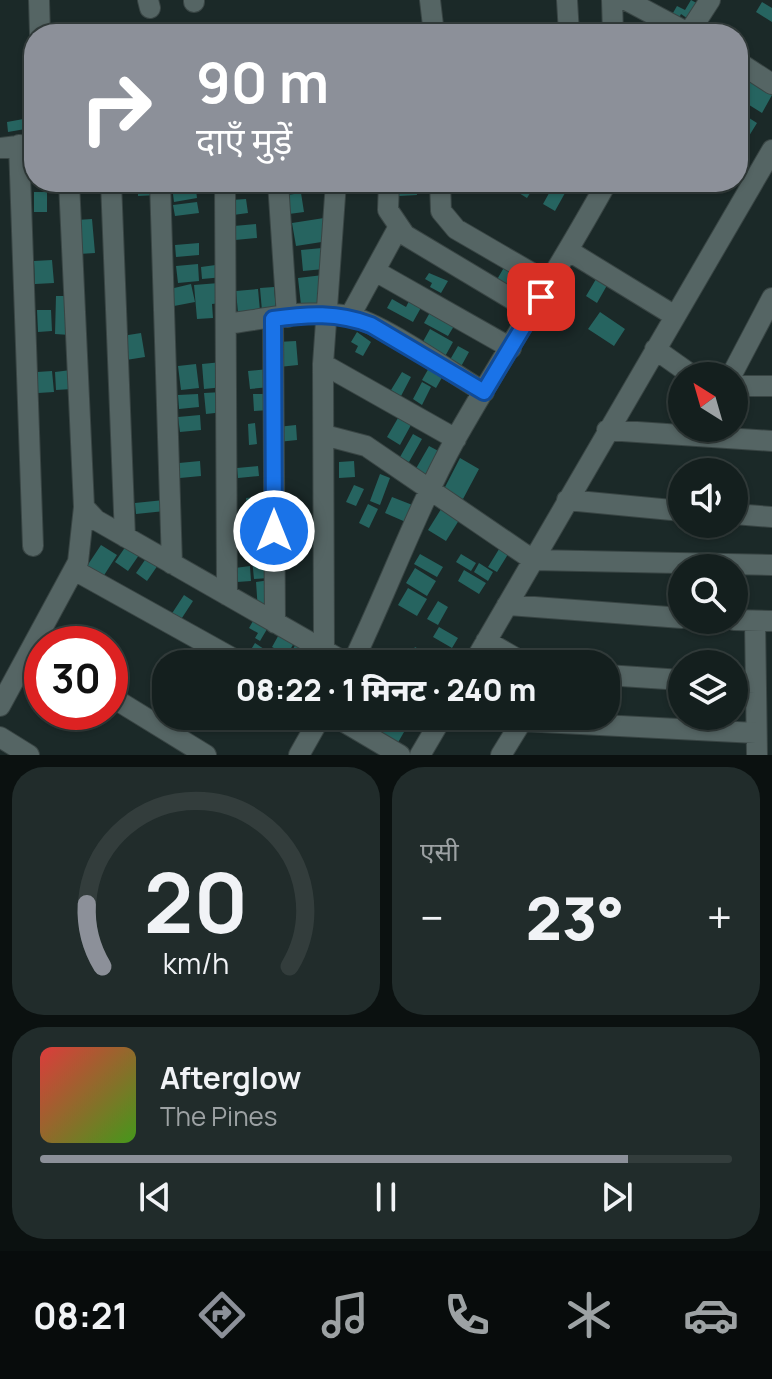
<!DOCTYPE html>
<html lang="hi">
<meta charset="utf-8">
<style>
:root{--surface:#141f1e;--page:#212c2b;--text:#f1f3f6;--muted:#9da2a4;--line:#333d3c;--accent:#8c9099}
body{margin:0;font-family:Manrope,"Noto Sans Devanagari",sans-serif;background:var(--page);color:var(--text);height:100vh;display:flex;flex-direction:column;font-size:30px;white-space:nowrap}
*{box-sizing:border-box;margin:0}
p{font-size:26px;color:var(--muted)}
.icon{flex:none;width:44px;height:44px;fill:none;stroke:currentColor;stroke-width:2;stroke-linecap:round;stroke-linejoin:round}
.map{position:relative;height:755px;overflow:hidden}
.side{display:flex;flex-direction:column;gap:12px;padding:12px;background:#0b1110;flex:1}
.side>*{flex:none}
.banner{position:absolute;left:24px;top:24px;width:724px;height:168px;border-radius:32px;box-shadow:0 2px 6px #0004,0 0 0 2px var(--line);background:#8c9099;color:#fff;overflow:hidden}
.needle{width:52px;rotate:323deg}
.buttons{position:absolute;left:668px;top:362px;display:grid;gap:16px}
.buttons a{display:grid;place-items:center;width:80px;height:80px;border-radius:50%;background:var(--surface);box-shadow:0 2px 6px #0004,0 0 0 2px var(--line);font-size:40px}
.speed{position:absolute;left:24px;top:626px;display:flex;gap:16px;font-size:40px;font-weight:700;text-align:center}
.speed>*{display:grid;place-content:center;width:104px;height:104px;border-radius:50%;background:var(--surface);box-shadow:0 2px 6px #0004,0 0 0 2px var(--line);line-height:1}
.speed .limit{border:12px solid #d22;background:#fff;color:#111}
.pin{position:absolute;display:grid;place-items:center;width:68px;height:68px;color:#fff;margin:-34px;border-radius:16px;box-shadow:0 4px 12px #0006}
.me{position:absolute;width:88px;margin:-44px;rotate:0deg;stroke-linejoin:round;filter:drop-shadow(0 0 6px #0008)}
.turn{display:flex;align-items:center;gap:28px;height:168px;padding:0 40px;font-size:36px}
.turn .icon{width:104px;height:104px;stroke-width:2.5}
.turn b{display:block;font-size:56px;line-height:68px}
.big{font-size:60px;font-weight:800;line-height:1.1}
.side .widget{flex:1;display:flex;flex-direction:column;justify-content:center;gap:12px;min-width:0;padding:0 28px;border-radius:32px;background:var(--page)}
.side .dial{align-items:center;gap:0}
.dial svg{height:208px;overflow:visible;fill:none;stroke:var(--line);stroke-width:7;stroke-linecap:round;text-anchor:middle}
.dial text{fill:var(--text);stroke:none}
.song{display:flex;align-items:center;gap:24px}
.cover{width:96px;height:96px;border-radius:12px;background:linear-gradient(135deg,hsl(0 70% 55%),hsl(100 70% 35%))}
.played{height:8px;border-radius:4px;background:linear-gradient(90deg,var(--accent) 85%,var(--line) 85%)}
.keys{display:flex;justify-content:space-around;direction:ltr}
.heat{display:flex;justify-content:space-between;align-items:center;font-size:44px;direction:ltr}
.side .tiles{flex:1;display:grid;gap:12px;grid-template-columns:1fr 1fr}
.widget:last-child{grid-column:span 2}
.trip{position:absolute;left:152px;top:650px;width:468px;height:80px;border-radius:32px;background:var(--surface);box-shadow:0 2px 6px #0004,0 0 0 2px var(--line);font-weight:800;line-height:80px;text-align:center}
.tabs{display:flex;height:128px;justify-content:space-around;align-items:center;background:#080c0c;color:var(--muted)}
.tabs .icon{width:56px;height:56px}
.tabs .active{color:var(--accent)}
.tabs b{font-size:36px;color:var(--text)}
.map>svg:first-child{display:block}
</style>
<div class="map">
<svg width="772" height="755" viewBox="0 0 772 755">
<rect width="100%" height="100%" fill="#1b2928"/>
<path fill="#266460" d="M691,0L704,7L694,23L681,14L677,22L670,18L677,6L685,10Z
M762,2L772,8V22L756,12Z
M738,75L772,95L762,113L738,98Z
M738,111L757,123L749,136L738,130Z
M29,118L31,128L8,132L7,122Z
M138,182H158V195L138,196Z
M519,182H537L527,198L514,190Z
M399,185H416L417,195L399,196Z
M553,186L565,193L555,211L543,204Z
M196,190L197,198L174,202L173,194Z
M34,192H47V212H34Z
M301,193L304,212L289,214L287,195Z
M246,199L248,213L233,215L231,200Z
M197,202L199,213L175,216L173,205Z
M324,218L328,241L296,246L292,223Z
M92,219L95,253L79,254L76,220Z
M256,224L257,238L235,240L234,226Z
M199,243V255L176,257L175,245Z
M322,248L324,269L303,271L301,250Z
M52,260L54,283L35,284L34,261Z
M198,264L199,281L178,283L176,266Z
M223,264L224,277L202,279L201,267Z
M506,264L519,271L507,291L495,283Z
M429,273L448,281L441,293L430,287L432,283L425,279Z
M599,274L610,280L597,303L586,296Z
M323,275V303L301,305L298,278Z
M219,283L221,303L212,304L213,318L197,319L194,285Z
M191,284L195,302L174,306L170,289Z
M274,287L276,310L262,311L260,288Z
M258,289L260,311L238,313L236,291Z
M56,296H71L70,335L55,334Z
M411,297L423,304L413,322L387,308L392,299L406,307Z
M433,307L457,321L448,336L424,323Z
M37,310H51L52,331L38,332Z
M600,312L625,329L614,346L588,329Z
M430,329L453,342L443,360L420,347Z
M357,332L371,342L363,356L355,352L358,346L351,342Z
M141,333L145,357L126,360L122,336Z
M296,341L298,365L279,367L277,342Z
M458,346L469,352L458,372L447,365Z
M222,362L224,387L204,389L202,364Z
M196,364L199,388L181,390L178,366Z
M430,366L444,374L436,388L422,380Z
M268,369L270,387L250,389L248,371Z
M71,370L72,389L56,390L55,372Z
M52,371L54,392L38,393L37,372Z
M402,372L411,377L401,396L391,390Z
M422,382L431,387L422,405L413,399Z
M223,392L224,412L206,414L204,393Z
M198,394L199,407L179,409L178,395Z
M253,394H270V410L254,411Z
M200,415L201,430L180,432L178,417Z
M398,418L411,425L400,445L387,437Z
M255,423L257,444L249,445L248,424Z
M296,425L297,440L278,442L277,427Z
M413,434L422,439L409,462L400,457Z
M429,446L446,455L432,481L414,472Z
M460,458L479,469L463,499L444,489Z
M200,461L201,476L180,478L179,463Z
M354,461L355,477L339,478V462Z
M258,466L259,476L238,478L237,468Z
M380,474L390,478L380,505L370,501Z
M354,485L364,489L356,506L346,502Z
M267,496L269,519L248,521L246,498Z
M392,497L415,506L408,523L385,513Z
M164,500L165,511L136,514L135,503Z
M368,504L378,509L369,528L359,523Z
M443,506L461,517L446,541L428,530Z
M255,532L256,549L246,550L245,533Z
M504,541L513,546L497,572L488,567Z
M101,545L117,555L101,580L85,569Z
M126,546L139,555L128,571L115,562Z
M420,554L443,567L437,577L414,564Z
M461,554L476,563L471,571L456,562Z
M147,557L158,565L147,581L136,573Z
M267,558L269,578L254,579L252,559Z
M479,563L493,572L488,581L474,572Z
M250,566L251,581L237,582L235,568Z
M415,568L436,581L427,596L406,583Z
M464,570L486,583L479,594L458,581Z
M270,580L273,609L258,611L256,582Z
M408,588L427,599L417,616L398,605Z
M184,595L193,601L178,624L169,618Z
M438,601L448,607L438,625L427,619Z
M253,621L270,624L260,641L255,638L258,633L249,628Z
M439,627L458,638L452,648L433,637Z
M282,629L297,638L287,655L272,647Z
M299,639L315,649L306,664L288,657Z
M255,643L264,649L255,664H249L244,661Z
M415,647L434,658L431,664H405Z
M377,716H393L408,725L396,746L369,730Z"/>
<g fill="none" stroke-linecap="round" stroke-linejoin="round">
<g stroke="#394544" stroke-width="22">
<path id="minor" d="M39,0L40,34
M148,0L150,8
M194,0V2
M430,0L434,34
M567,0L569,34
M612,0L613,34
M626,0L690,34
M688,34L710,0
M738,62L772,84
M19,145L33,546
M0,148L34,144
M69,182L84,507L96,520L348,664
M111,182L125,537
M160,182L172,564
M225,182L227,595
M278,182L287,317
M389,182L388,210L405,235L532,311
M440,182L441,211L456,229L549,283
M569,251L675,316
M375,271L511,348
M350,316L398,228
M273,319L275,623
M226,324C265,319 310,308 349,316C382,323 452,373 484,392
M655,349L693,376
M323,364L456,439
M731,376L772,298
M734,386H772
M607,430L772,441
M324,435L366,446L533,560L772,565
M567,500L682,511
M734,514L772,517
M74,570L243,664
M507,605L682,618
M734,620L772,621
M755,621L757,755
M486,641L526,664
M324,651L323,364L336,182
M352,664C388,589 416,511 456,438C505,352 559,269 607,182
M473,664L772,150
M606,675L682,680
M734,682L755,683
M110,696L206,755
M0,706L78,562L84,507
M334,716L400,755
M522,721L756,733
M0,737L29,755
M299,755L321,716
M420,755L443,716
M501,755L525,716"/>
</g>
<use href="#minor" stroke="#556564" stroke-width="20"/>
</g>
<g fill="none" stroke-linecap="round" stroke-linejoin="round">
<g stroke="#114b97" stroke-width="20">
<path id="route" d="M274,531L273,319C307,314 338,312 371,325L484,392L541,297"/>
</g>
<use href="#route" stroke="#1a73e8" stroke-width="14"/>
</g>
</svg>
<div class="buttons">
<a><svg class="needle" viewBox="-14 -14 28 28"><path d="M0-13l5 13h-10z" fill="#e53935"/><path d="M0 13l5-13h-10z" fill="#9da2a4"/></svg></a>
<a><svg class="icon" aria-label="sound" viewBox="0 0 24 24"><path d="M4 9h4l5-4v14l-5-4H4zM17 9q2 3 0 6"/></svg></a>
<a><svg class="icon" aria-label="search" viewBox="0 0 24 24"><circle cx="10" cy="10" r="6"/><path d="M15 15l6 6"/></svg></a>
<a><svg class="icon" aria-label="layers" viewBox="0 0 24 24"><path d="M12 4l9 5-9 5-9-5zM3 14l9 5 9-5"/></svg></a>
</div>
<div class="speed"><div class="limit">30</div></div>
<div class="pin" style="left:541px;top:297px;background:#d93025"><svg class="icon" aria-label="arrive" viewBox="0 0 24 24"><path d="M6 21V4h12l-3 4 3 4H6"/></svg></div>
<svg class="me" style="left:274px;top:531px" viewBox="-20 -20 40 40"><circle r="17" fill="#1a73e8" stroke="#fff" stroke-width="3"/><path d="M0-11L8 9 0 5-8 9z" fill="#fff"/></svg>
<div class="trip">08:22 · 1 मिनट · 240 m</div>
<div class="banner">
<div class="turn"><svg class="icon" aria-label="right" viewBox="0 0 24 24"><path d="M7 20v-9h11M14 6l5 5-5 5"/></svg><div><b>90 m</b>दाएँ मुड़ें</div></div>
</div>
</div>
<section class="side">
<div class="tiles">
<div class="widget dial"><svg viewBox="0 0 100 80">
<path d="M14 69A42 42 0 1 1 86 69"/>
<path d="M14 69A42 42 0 0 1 8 45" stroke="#8c9099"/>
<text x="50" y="56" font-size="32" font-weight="700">20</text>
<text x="50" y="72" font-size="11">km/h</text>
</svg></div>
<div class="widget"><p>एसी</p>
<div class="heat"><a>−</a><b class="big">23°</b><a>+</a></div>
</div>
<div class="widget">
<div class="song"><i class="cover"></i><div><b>Afterglow</b><p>The Pines</p></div></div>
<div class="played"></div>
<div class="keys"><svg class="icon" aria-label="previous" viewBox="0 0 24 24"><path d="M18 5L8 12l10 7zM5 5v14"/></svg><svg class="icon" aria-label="pause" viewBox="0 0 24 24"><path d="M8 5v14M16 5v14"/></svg><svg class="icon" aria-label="next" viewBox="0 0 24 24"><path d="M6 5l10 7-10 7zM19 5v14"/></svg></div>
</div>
</div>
</section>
<nav class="tabs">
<b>08:21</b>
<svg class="icon active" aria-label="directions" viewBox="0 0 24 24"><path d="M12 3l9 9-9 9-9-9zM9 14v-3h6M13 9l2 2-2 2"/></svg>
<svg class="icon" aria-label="music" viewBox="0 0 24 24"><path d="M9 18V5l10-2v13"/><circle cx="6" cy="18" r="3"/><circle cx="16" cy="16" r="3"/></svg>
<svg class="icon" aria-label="phone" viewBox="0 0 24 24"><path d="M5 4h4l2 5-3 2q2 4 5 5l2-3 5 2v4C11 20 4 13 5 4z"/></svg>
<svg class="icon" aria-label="climate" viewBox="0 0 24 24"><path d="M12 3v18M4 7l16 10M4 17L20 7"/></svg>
<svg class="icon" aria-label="car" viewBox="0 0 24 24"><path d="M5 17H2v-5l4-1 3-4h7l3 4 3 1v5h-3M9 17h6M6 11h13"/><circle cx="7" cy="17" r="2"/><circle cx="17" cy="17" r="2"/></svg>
</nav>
